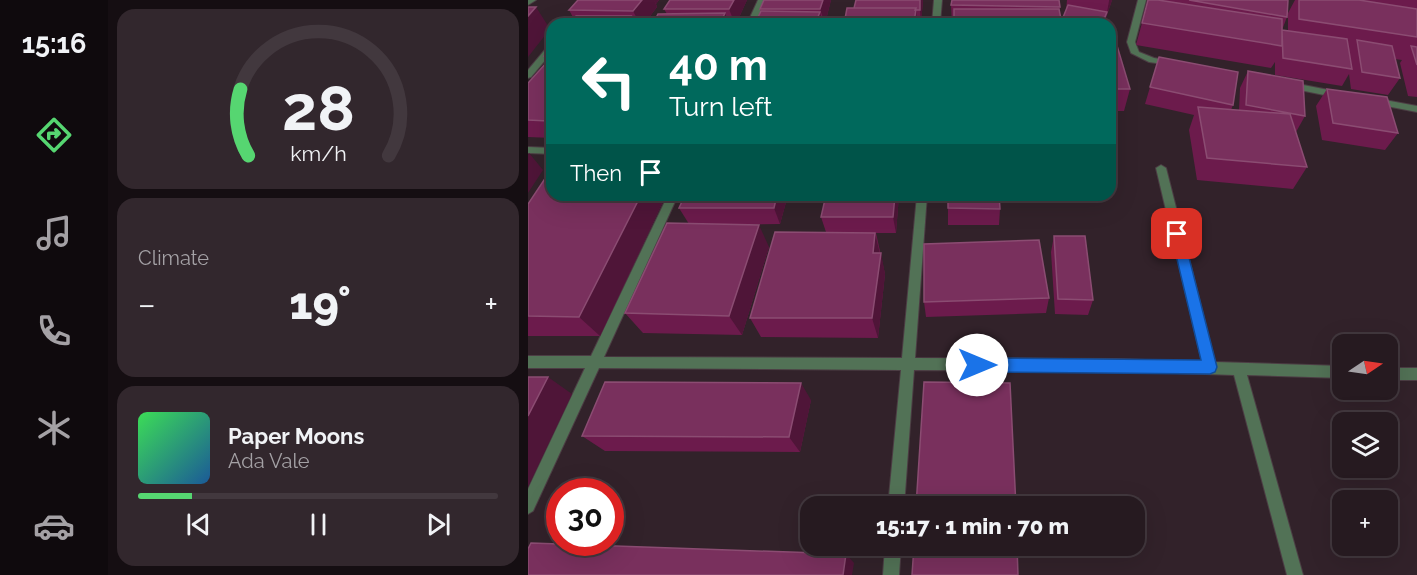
<!DOCTYPE html>
<meta charset="utf-8">
<style>
:root{--surface:#261a20;--page:#32272d;--text:#f1f3f6;--muted:#a4a1a5;--line:#42383e;--accent:#56d671}
body{margin:0;font-family:Raleway,sans-serif;background:var(--page);color:var(--text);height:100vh;display:flex;flex-direction:column;font-size:22px;white-space:nowrap}
*{box-sizing:border-box;margin:0}
p{font-size:20px;color:var(--muted)}
.icon{flex:none;width:33px;height:33px;fill:none;stroke:currentColor;stroke-width:2;stroke-linecap:round;stroke-linejoin:round}
.map{position:relative;flex:1;overflow:hidden}
.drawer{display:flex;flex-direction:column;gap:9px;padding:9px;background:#150e12;width:420px}
.drawer>*{flex:none}
.guide{position:absolute;left:18px;top:18px;width:570px;height:183px;border-radius:18px;box-shadow:0 6px 24px #0002,0 0 0 2px var(--line);background:#00695c;color:#fff;overflow:hidden}
.needle{width:39px;rotate:77deg}
.controls{position:absolute;left:804px;top:334px;display:grid;gap:12px}
.controls a{display:grid;place-items:center;width:66px;height:66px;border-radius:12px;background:var(--surface);box-shadow:0 6px 24px #0002,0 0 0 2px var(--line);font-size:30px}
.speed{position:absolute;left:18px;top:478px;display:flex;gap:12px;font-size:30px;font-weight:700;text-align:center}
.speed>*{display:grid;place-content:center;width:78px;height:78px;border-radius:50%;background:var(--surface);box-shadow:0 6px 24px #0002,0 0 0 2px var(--line);line-height:1}
.speed .limit{border:9px solid #d22;background:#fff;color:#111}
.pin{position:absolute;display:grid;place-items:center;width:51px;height:51px;color:#fff;margin:-26px;border-radius:12px;box-shadow:0 3px 9px #0006}
.me{position:absolute;width:66px;margin:-33px;rotate:90deg;stroke-linejoin:round;filter:drop-shadow(0 0 4px #0008)}
.turn{display:flex;align-items:center;gap:21px;height:126px;padding:0 24px;font-size:27px}
.turn .icon{width:78px;height:78px;stroke-width:2.5}
.turn b{display:block;font-size:42px;line-height:51px}
.then{display:flex;align-items:center;height:57px;padding:0 24px;background:#0003;gap:12px;font-size:22px}
.big{font-size:45px;font-weight:800;line-height:1.1}
.drawer .card{flex:1;display:flex;flex-direction:column;justify-content:center;gap:9px;min-width:0;padding:0 21px;border-radius:18px;background:var(--page)}
.drawer .dial{align-items:center;gap:0}
.dial svg{height:156px;overflow:visible;fill:none;stroke:var(--line);stroke-width:7;stroke-linecap:round;text-anchor:middle}
.dial text{fill:var(--text);stroke:none}
.song{display:flex;align-items:center;gap:18px}
.cover{width:72px;height:72px;border-radius:9px;background:linear-gradient(135deg,hsl(130 70% 55%),hsl(210 70% 35%))}
.played{height:6px;border-radius:3px;background:linear-gradient(90deg,var(--accent) 15%,var(--line) 15%)}
.keys{display:flex;justify-content:space-around;direction:ltr}
.heat{display:flex;justify-content:space-between;align-items:center;font-size:33px;direction:ltr}
.trip{position:absolute;left:272px;top:496px;width:345px;height:60px;border-radius:18px;background:var(--surface);box-shadow:0 6px 24px #0002,0 0 0 2px var(--line);font-weight:800;line-height:60px;text-align:center}
main{display:flex;flex:1;min-height:0}
.menu{display:flex;flex-direction:column;width:108px;justify-content:space-around;align-items:center;background:#0f0a0d;color:var(--muted)}
.menu .icon{width:42px;height:42px}
.menu .on{color:var(--accent)}
.menu b{font-size:27px;color:var(--text)}
.map>svg:first-child{display:block}
</style>
<main>
<nav class="menu">
<b>15:16</b>
<svg class="icon on" aria-label="directions" viewBox="0 0 24 24"><path d="M12 3l9 9-9 9-9-9zM9 14v-3h6M13 9l2 2-2 2"/></svg>
<svg class="icon" aria-label="music" viewBox="0 0 24 24"><path d="M9 18V5l10-2v13"/><circle cx="6" cy="18" r="3"/><circle cx="16" cy="16" r="3"/></svg>
<svg class="icon" aria-label="phone" viewBox="0 0 24 24"><path d="M5 4h4l2 5-3 2q2 4 5 5l2-3 5 2v4C11 20 4 13 5 4z"/></svg>
<svg class="icon" aria-label="climate" viewBox="0 0 24 24"><path d="M12 3v18M4 7l16 10M4 17L20 7"/></svg>
<svg class="icon" aria-label="car" viewBox="0 0 24 24"><path d="M5 17H2v-5l4-1 3-4h7l3 4 3 1v5h-3M9 17h6M6 11h13"/><circle cx="7" cy="17" r="2"/><circle cx="17" cy="17" r="2"/></svg>
</nav>
<section class="drawer">
<div class="card dial"><svg viewBox="0 0 100 80">
<path d="M14 69A42 42 0 1 1 86 69"/>
<path d="M14 69A42 42 0 0 1 10 35" stroke="#56d671"/>
<text x="50" y="56" font-size="32" font-weight="700">28</text>
<text x="50" y="72" font-size="11">km/h</text>
</svg></div>
<div class="card"><p>Climate</p>
<div class="heat"><a>−</a><b class="big">19°</b><a>+</a></div>
</div>
<div class="card">
<div class="song"><i class="cover"></i><div><b>Paper Moons</b><p>Ada Vale</p></div></div>
<div class="played"></div>
<div class="keys"><svg class="icon" aria-label="previous" viewBox="0 0 24 24"><path d="M18 5L8 12l10 7zM5 5v14"/></svg><svg class="icon" aria-label="pause" viewBox="0 0 24 24"><path d="M8 5v14M16 5v14"/></svg><svg class="icon" aria-label="next" viewBox="0 0 24 24"><path d="M6 5l10 7-10 7zM19 5v14"/></svg></div>
</div>
</section>
<div class="map">
<svg width="889" height="575" viewBox="0 0 889 575">
<rect width="100%" height="100%" fill="#32222a"/>
<g fill="none" stroke-linecap="round" stroke-linejoin="round">
<g stroke="#4c3d44" stroke-width="2">
<path id="street" d="M0,0H8L0,5Z
M230,0H238L227,24H219Z
M406,0H414L412,24H404Z
M610,0H618L607,42L611,52L626,58L649,62V66L621,62L603,53L599,42Z
M21,45H24V52L3,77L0,78V70Z
M760,82L811,92L815,95L811,98L757,87L756,85Z
M846,98L889,106V112L843,103V99Z
M0,147L24,148V154L0,153Z
M633,165L638,168L687,362L814,366V378L719,375L775,575H759L706,375L589,371L386,370L376,507H360L373,370L71,368L5,511L0,514V489L57,368H0V356H63L140,195H150L76,357L374,358L389,195H399L387,358L589,359L674,362L628,168Z
M860,368H889V380H860Z
M357,546H373L371,575H355Z"/>
</g>
<use href="#street" fill="#527256" fill-rule="evenodd"/>
</g>
<path fill="#6c1b4c" d="M50,0H131L128,4L129,7L116,24H42L46,19L41,10Z
M219,0L208,24H125L139,14L136,9Z
M236,0H303L297,24H227L233,12L232,9Z
M395,0L393,24H316L326,8Z
M539,0H584L576,24H424L423,5L532,7L531,12L533,22L538,10Z
M633,0H760L759,17L754,30L760,31V13L767,0H889V97L880,96L872,63L874,60L867,59L872,78L860,95L823,89L821,74L814,86L747,75V62L743,68L608,45L614,23Z
M582,39L602,89L596,111H582Z
M24,46V138L0,137V83L19,62L16,56Z
M631,57L705,105L703,110H711L712,88L720,71L777,116L768,132L779,167L765,189L669,180L661,130L666,115L617,104Z
M799,89L870,133L857,150L794,140L788,106Z
M24,195H138L72,336H0V204Z
M157,195H260L252,224L198,225L241,247L214,335L115,333L97,313L161,224L151,208Z
M371,195L368,233H348L357,274L350,338L233,337L222,318L298,232L293,217Z
M420,208L472,209L471,225H420Z
M526,236L565,300L560,315L527,314L523,252Z
M521,298L518,313L398,317L396,302Z
M283,400L272,452L77,451L54,436Z"/>
<path fill="#4f1538" d="M114,0H126L129,7L116,24H112L105,11Z
M126,0H131L128,4Z
M206,0H219L208,24H207L201,9Z
M295,0H303L297,24L292,9Z
M392,0H395L393,24L392,10Z
M581,0H584L578,18L581,1Z
M8,7L22,29L0,57V16Z
M388,8L389,24H386Z
M292,12L295,24H287Z
M197,13L201,24H192Z
M103,16L107,24H97Z
M24,115V127L20,121Z
M1,153L15,170L0,193V155Z
M113,195H138L72,336L51,317Z
M249,195H260L252,224L246,208Z
M367,195H371L368,233L365,217Z
M231,225L241,247L214,335L201,316Z
M347,233L352,254L345,253Z
M353,253L357,274L350,338L344,318Z
M20,377L44,394L0,487V416Z
M273,383L283,400L272,452L261,437Z
M318,554L326,563L324,575H315Z"/>
<path fill="#79305d" stroke="#8b4c72" stroke-width="1.5" d="M50,0H114L105,11L41,10Z
M142,0H206L201,9H136Z
M236,0H295L292,9H232Z
M328,0H392V10H387L388,8H326Z
M424,0H531L532,7L423,5Z
M620,0H630L754,19V46L614,23Z
M661,0H760L759,17Z
M771,0H831L889,9V37L771,19Z
M540,5L579,12L574,24H558L534,20Z
M0,7H8L0,16Z
M319,8H388L386,24H316Z
M426,9H531L534,24H426Z
M233,11L292,12L287,24H227Z
M197,13L192,24H125L130,14Z
M48,16H103L97,24H42Z
M754,30L819,39L824,69L755,58Z
M582,39H587L602,89H582Z
M829,40L864,46L872,78L834,72Z
M24,46V56H16Z
M883,46L889,47V65Z
M631,57L710,72L705,105L622,87Z
M19,62H24V115L20,121L0,120V83Z
M720,71L775,81L777,116L718,105Z
M799,89L859,97L870,133L805,123Z
M670,107L762,114L779,167L679,158Z
M24,168V195H113L51,317L0,316V204Z
M157,195H249L246,208H151Z
M298,195H367L365,217H293Z
M420,195H471L472,209L420,208Z
M139,223L231,225L201,316L97,313Z
M247,232L347,233L345,253H353L344,318H222Z
M526,236H557L565,300L530,299Z
M511,240L521,298L396,302V244Z
M0,377H20L0,416Z
M77,382L273,383L261,437L54,436Z
M396,382L482,383L488,507H388Z
M3,543L318,554L315,575H0V549Z
M386,546H489L490,575H384Z"/>
<path fill="#1a73e8" stroke="#114b97" stroke-width="1.5" d="M649,230L655,234L689,367L687,372L682,374L449,372L443,370L441,365L443,360L449,358L673,360L643,234Z"/>
</svg>
<div class="controls">
<a><svg class="needle" viewBox="-14 -14 28 28"><path d="M0-13l5 13h-10z" fill="#e53935"/><path d="M0 13l5-13h-10z" fill="#a4a1a5"/></svg></a>
<a><svg class="icon" aria-label="layers" viewBox="0 0 24 24"><path d="M12 4l9 5-9 5-9-5zM3 14l9 5 9-5"/></svg></a>
<a>+</a>
</div>
<div class="speed"><div class="limit">30</div></div>
<div class="pin" style="left:649px;top:234px;background:#d93025"><svg class="icon" aria-label="arrive" viewBox="0 0 24 24"><path d="M6 21V4h12l-3 4 3 4H6"/></svg></div>
<svg class="me" style="left:449px;top:365px" viewBox="-20 -20 40 40"><circle r="19" fill="#fff"/><path d="M0-13L10 11 0 6-10 11z" fill="#1a73e8"/></svg>
<div class="trip">15:17 · 1 min · 70 m</div>
<div class="guide">
<div class="turn"><svg class="icon" aria-label="left" viewBox="0 0 24 24"><path d="M17 20v-9H6M10 6l-5 5 5 5"/></svg><div><b>40 m</b>Turn left</div></div>
<div class="then">Then<svg class="icon" aria-label="arrive" viewBox="0 0 24 24"><path d="M6 21V4h12l-3 4 3 4H6"/></svg></div>
</div>
</div>
</main>
